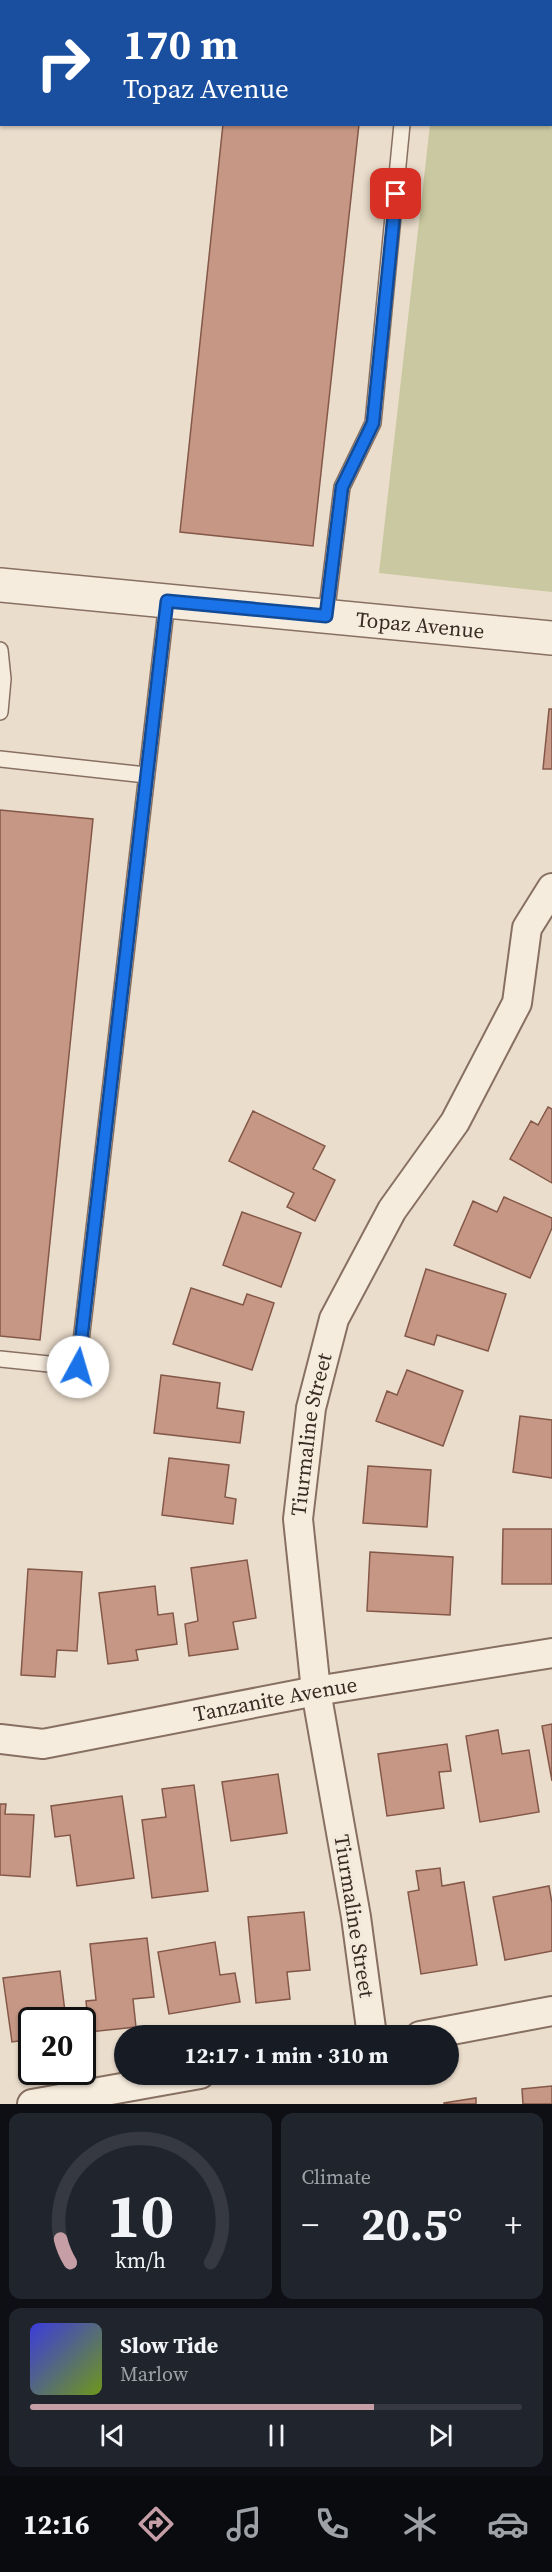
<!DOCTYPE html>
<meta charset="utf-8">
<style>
:root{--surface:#171b24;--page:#20242c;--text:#f1f3f6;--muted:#9ea1a6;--line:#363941;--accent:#c59ea6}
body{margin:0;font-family:"Source Serif 4",serif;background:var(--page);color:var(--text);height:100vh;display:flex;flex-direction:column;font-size:22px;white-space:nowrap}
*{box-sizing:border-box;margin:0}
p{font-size:20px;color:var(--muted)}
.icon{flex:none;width:33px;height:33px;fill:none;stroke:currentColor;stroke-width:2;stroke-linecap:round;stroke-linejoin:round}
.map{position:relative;height:2104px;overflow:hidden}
.details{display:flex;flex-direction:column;gap:9px;padding:9px;background:#0d0f14;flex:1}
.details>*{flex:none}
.top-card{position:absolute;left:0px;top:0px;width:552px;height:126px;box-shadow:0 2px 4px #0004;background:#1a4fa0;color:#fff;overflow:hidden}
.speed{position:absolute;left:18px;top:2007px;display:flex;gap:12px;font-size:30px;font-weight:700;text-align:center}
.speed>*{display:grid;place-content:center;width:78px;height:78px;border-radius:50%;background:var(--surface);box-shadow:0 2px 4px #0004;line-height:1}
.speed .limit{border:3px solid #111;border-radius:9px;background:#fff;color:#111}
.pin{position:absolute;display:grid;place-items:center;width:51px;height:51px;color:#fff;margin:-26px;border-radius:12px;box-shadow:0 3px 9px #0006}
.me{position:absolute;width:66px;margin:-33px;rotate:6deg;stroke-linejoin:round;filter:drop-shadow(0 0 4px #0008)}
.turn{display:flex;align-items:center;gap:21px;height:126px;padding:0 24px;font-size:27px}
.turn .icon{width:78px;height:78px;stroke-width:2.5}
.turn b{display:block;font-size:42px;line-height:51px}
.big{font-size:45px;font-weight:700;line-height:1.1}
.details .tile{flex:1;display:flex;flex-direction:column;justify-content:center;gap:9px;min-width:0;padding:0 21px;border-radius:12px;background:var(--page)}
.details .dial{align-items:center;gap:0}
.dial svg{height:156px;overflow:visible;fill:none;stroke:var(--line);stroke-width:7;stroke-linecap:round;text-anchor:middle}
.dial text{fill:var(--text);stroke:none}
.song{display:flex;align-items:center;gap:18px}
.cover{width:72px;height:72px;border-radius:9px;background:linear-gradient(135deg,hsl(240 70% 55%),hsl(80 70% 35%))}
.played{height:6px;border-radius:3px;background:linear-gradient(90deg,var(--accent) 70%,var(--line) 70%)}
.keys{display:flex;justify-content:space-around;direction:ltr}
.heat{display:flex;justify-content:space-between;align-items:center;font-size:33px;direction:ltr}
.details .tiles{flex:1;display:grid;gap:9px;grid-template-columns:1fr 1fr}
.tile:last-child{grid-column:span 2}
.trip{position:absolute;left:114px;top:2025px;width:345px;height:60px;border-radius:30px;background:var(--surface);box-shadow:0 2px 4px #0004;font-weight:700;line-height:60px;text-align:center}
.dock{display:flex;height:96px;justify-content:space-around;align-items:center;background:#090b0e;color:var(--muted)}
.dock .icon{width:42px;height:42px}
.dock .active{color:var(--accent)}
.dock b{font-size:27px;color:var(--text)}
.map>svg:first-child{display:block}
</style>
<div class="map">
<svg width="552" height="2104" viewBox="0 0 552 2104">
<rect width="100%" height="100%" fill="#ebddcc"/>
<path fill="#c9c8a0" d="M444,0H552V592L379,573L430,125L550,124V2Z"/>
<path fill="#c69785" stroke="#845849" stroke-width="1.5" d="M237,0H372L237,2Z
M223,124H359L313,546L180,532Z
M549,709H552V769H543Z
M0,810L93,819L40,1340L0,1336Z
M548,1107L552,1109V1183L510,1159L531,1121L538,1125Z
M253,1111L325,1146L313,1169L335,1180L315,1221L287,1207L294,1193L229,1161Z
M504,1197L552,1218V1228L530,1278L454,1245L473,1201L497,1212Z
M242,1212L301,1233L281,1287L223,1265Z
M426,1269L506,1294L488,1351L437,1335L434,1345L405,1336Z
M191,1288L243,1305L247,1294L274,1303L252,1370L173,1344Z
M407,1370L463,1391L443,1446L376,1421L387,1391L397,1395Z
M161,1375L220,1383L217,1408L244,1412L240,1443L154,1433Z
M520,1416L552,1420V1478L513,1472Z
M169,1458L229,1465L225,1497L236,1499L233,1524L162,1515Z
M368,1466L431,1470L427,1527L363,1523Z
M503,1529H552V1584H502Z
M370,1552L453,1557L450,1615L367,1611Z
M247,1560L256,1618L233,1622L238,1649L189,1656L185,1624L198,1621L191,1568Z
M28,1569L82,1572L77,1651L57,1650L55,1677L21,1675Z
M155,1586L158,1615L173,1613L177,1644L136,1650L138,1660L108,1664L99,1593Z
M552,1724V1781L542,1726Z
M498,1730L502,1754L529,1750L539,1812L480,1822L466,1736Z
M447,1744L451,1771L439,1772L444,1808L387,1816L378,1754Z
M278,1774L287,1833L231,1841L222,1782Z
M194,1785L208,1891L152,1898L142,1820L166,1817L162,1789Z
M122,1796L134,1878L77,1886L70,1835L55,1837L51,1806Z
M0,1804H6L5,1814L34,1815L30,1877L0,1875Z
M440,1868L442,1886L464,1882L477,1965L421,1974L408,1892L419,1890L416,1871Z
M549,1886L552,1903V1951L505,1960L493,1897Z
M304,1912L310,1970L287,1972L290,1999L256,2003L248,1917Z
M147,1938L154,1997L133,1999L136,2027L89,2032L86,2001L96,2000L90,1944Z
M215,1942L220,1975L235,1973L240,2002L169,2014L158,1952Z
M60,1971L66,2020H32V2039L12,2042L3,1978Z
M552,2086V2104H523L522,2089Z
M476,2098V2104H444V2103Z"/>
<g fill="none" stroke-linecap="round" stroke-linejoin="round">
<g stroke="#877061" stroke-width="18">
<path id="service" d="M409,0L410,2
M326,616L342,487L373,423L402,124
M0,650L3,679L0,712
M0,759L146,775
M0,1359L78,1367L167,601"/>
</g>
<g stroke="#877061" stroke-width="32">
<g id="minor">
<path id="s1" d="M0,1739L43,1744L316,1691L552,1653"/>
<path id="s2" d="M372,2036L356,1917L316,1691L298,1519L311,1408L334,1319L392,1210L455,1122L517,1003L527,928L552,888"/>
<path d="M420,2036L552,2011"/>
<path d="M32,2104L200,2074"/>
</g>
</g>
<g stroke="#877061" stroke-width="36">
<g id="tertiary">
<path id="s3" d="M0,585L552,638"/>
</g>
</g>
<use href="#service" stroke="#f6ecde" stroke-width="15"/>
<use href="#minor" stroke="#f6ecde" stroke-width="28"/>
<use href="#tertiary" stroke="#f6ecde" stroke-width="33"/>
</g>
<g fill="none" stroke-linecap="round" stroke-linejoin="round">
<g stroke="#114b97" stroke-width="15">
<path id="route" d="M78,1367L167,601L326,616L342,487L373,423L396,194"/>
</g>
<use href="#route" stroke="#1a73e8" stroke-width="10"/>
</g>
<g text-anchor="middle" stroke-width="6" stroke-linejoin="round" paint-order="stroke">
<g font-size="21" fill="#392b23" stroke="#f3e9db">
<text dy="7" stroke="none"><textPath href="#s3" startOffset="422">Topaz Avenue</textPath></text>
<text dy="7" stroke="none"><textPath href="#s2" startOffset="608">Tiurmaline Street</textPath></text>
<text dy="7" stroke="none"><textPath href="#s1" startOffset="280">Tanzanite Avenue</textPath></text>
<text transform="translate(354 1916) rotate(81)" y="7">Tiurmaline Street</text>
</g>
</g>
</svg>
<div class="speed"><div class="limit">20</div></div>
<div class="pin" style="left:396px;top:194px;background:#d93025"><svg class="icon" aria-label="arrive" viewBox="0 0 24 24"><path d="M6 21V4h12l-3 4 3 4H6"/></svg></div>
<svg class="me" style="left:78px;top:1367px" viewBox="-20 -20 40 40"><circle r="19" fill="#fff"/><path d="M0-13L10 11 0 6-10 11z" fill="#1a73e8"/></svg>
<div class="trip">12:17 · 1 min · 310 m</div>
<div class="top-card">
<div class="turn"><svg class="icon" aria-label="right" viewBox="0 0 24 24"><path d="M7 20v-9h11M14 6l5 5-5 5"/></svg><div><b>170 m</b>Topaz Avenue</div></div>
</div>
</div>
<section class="details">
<div class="tiles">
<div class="tile dial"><svg viewBox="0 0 100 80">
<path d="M14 69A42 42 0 1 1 86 69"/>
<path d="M14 69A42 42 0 0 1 9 57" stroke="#c59ea6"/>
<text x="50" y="56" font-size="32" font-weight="700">10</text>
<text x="50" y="72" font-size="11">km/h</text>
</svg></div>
<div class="tile"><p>Climate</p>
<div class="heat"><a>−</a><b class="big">20.5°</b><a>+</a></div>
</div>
<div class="tile">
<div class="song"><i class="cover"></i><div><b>Slow Tide</b><p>Marlow</p></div></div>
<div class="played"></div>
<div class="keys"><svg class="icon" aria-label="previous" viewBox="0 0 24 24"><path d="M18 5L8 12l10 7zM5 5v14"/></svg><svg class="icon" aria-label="pause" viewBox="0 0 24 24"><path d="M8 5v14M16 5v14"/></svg><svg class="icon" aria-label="next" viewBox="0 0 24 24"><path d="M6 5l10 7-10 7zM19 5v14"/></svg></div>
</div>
</div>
</section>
<nav class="dock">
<b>12:16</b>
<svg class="icon active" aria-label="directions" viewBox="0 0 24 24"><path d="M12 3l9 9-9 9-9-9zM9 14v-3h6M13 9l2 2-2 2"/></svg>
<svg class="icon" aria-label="music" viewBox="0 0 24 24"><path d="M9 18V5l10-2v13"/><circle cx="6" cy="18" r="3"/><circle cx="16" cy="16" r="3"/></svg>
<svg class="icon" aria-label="phone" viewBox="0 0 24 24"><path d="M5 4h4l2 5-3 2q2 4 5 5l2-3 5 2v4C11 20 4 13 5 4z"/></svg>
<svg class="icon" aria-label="climate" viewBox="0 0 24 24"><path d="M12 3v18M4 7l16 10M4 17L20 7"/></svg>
<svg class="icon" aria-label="car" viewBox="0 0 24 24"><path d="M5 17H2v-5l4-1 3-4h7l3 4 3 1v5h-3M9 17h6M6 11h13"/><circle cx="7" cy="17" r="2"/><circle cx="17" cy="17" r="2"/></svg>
</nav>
